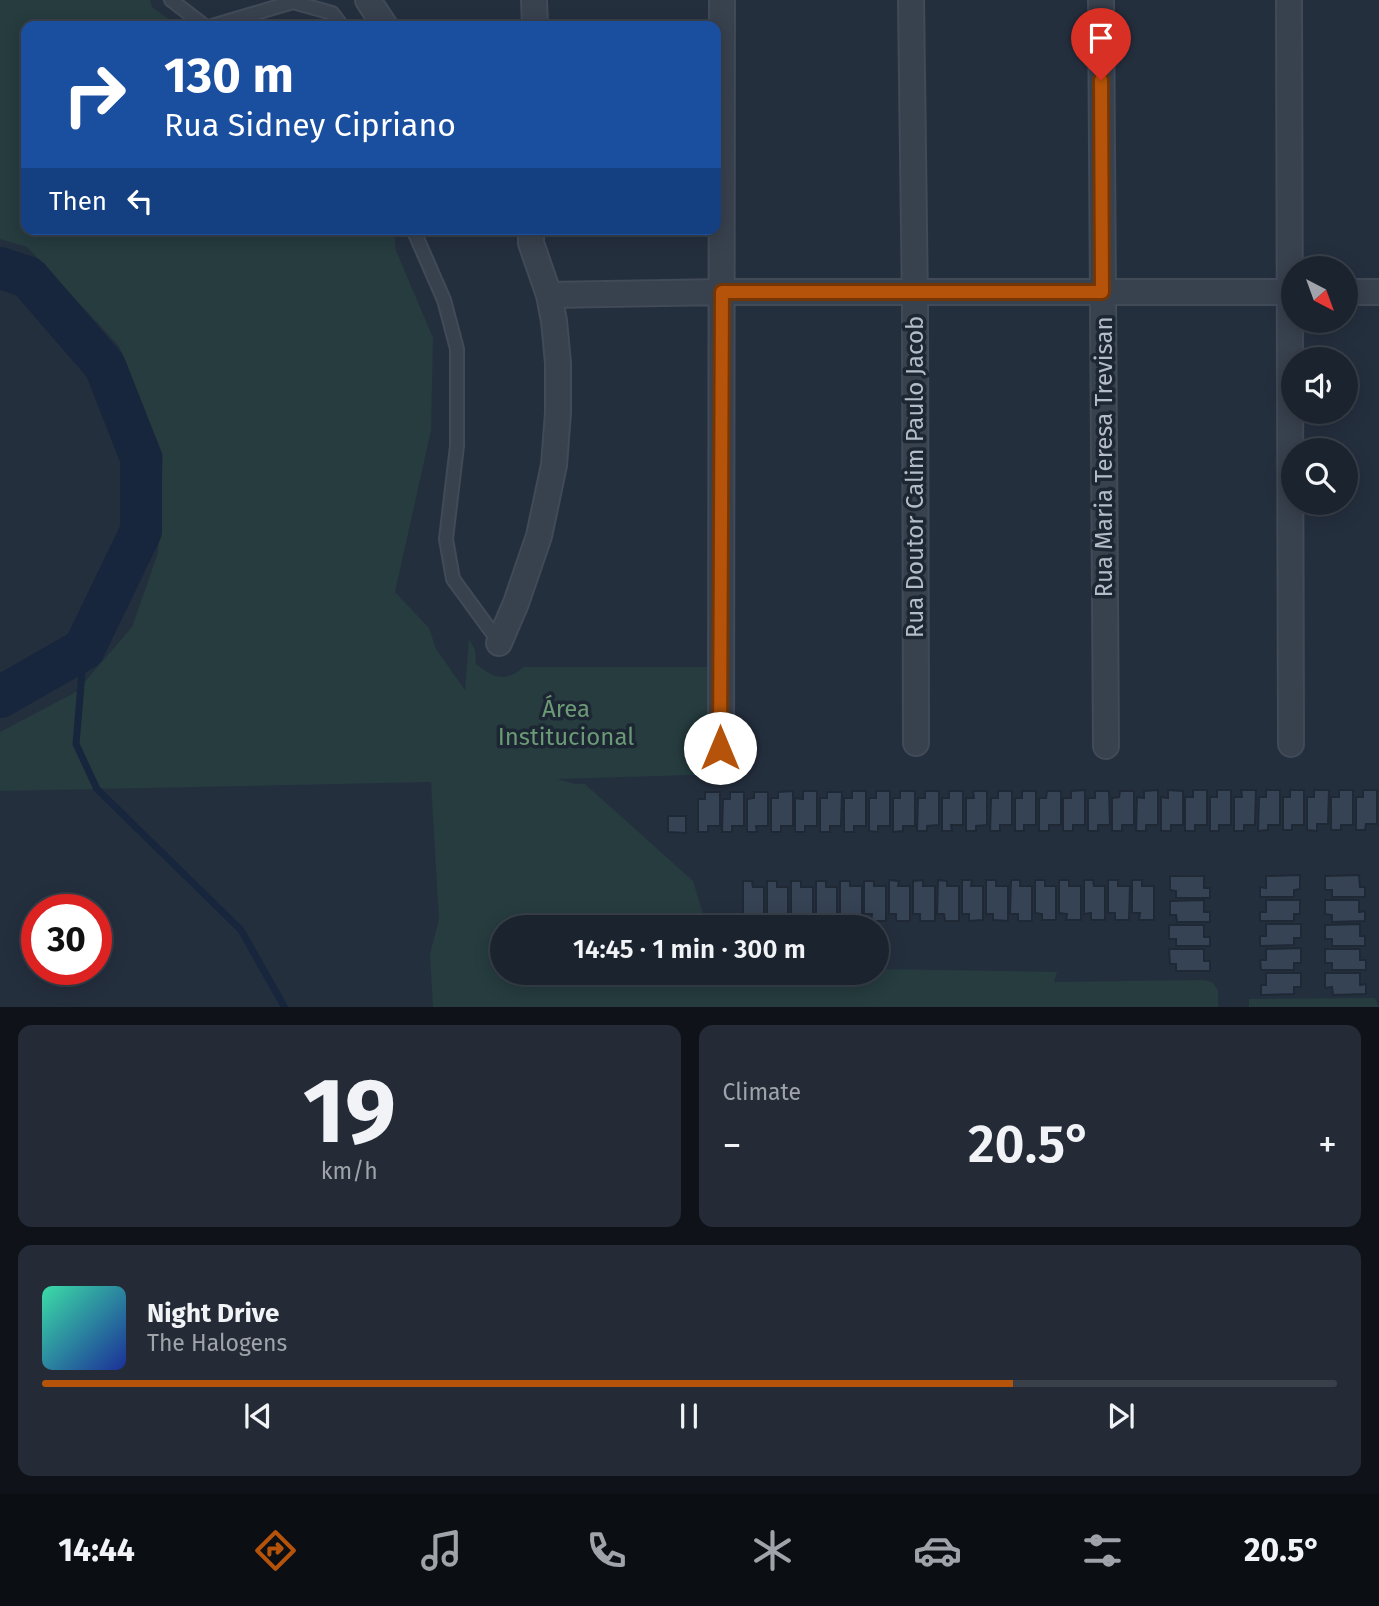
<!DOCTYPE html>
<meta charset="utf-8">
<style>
:root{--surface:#1b232e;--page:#242b36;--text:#f1f3f6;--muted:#a0a4aa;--line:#39404a;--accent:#b45309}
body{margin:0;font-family:"Fira Sans",sans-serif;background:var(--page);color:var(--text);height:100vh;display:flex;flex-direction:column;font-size:26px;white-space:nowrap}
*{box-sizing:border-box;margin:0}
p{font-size:23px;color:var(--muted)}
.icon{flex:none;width:38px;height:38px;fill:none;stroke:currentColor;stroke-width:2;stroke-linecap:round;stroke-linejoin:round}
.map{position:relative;height:1007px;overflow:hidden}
.side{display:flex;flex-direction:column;gap:18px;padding:18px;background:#0f1319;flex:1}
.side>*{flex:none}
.top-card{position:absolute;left:21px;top:21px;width:700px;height:214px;border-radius:14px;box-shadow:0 4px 18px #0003,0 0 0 2px var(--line);background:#1a4fa0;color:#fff;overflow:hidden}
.needle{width:46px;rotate:139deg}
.fabs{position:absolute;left:1281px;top:256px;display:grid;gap:14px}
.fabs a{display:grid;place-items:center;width:77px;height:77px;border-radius:50%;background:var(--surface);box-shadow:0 4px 18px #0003,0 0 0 2px var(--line);font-size:35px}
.speed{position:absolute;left:21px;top:894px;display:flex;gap:14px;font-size:35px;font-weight:700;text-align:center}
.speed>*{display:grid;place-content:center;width:91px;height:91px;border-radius:50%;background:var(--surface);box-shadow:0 4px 18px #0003,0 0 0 2px var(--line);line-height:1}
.speed .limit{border:10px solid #d22;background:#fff;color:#111}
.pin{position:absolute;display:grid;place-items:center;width:60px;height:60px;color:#fff;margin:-72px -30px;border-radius:50% 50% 50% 0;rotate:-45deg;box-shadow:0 0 7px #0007}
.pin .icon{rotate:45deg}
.me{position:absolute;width:77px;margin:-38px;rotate:0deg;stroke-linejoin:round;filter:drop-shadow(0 0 5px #0008)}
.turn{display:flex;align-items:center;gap:24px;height:147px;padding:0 28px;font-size:32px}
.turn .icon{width:91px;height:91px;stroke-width:2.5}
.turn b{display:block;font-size:49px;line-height:60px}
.then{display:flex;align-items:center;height:66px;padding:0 28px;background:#0003;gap:14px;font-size:26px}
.big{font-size:52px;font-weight:600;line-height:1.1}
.side .widget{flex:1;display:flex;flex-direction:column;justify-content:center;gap:10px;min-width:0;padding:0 24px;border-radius:14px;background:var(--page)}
.side .dial{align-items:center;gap:0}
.dial b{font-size:91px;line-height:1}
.song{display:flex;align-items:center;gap:21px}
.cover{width:84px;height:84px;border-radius:10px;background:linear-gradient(135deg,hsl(160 70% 55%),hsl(230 70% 35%))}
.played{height:7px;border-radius:4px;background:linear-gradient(90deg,var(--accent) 75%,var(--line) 75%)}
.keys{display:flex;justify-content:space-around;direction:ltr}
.heat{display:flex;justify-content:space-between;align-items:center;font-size:38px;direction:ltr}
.side .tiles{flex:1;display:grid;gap:18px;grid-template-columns:1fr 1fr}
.widget:last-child{grid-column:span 2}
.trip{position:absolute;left:490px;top:915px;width:399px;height:70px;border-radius:35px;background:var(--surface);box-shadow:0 4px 18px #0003,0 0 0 2px var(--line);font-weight:600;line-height:70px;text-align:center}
.tab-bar{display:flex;height:112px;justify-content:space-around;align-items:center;background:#0b0e12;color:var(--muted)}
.tab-bar .icon{width:49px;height:49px}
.tab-bar .on{color:var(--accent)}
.tab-bar b{font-size:32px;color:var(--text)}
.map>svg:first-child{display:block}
</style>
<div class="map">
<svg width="1379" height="1008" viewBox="0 0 1379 1008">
<rect width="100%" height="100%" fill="#242f3e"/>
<path fill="#263c3f" d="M0,0H150L152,7L178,26H26V229H395V248L433,338L431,430L395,592L429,628L436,649L465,690L469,639L475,650L476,664C494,678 504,683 524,667H709L712,687V716L704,732L700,748L701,764L712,771L725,774L557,779L576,784H585L693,881L707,927L502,928V973H877V969L1057,972L1054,982L1203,980L1212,982L1218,990V1007H433L430,954L439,919L431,782L0,791V732L76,692L132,627L158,553L163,455L119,346L27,247L0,239Z
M1375,998L1379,1007H1249V999Z"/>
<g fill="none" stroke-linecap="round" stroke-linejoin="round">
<path stroke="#17263c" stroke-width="7" d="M84,649L76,744L97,789L241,930L285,1008"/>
<path stroke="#17263c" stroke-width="42" d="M0,268L28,277L105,366L141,458V531L84,649L0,697"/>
</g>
<path fill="#364354" stroke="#1f2835" stroke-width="2" d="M1085,790V825H1073V831H1063V798H1071V791Z
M1158,790V825H1146V831H1136L1137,797L1144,798V791Z
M1168,790L1183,791V825H1171V831H1161V797L1168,798Z
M1193,790H1207V825H1195V831H1185V797H1193Z
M1217,790H1231V825H1219V831H1210V797H1217Z
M1241,790H1256L1255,825H1244V831H1234V797H1242Z
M1266,790H1280V825H1268V830L1258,831L1259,797H1266Z
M1290,790H1304V825H1292V830H1283V797H1290Z
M1314,790H1329L1328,824H1317V831L1307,830V797H1314Z
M1339,790H1353V825H1341V830H1331V797H1339Z
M1363,790H1377V824H1366L1365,830H1356V797H1363Z
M793,791V826H781V832H771V798H778V792Z
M803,791H817V826H805V832H795V798L803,799Z
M852,791H866V826H854V832H844V798H852Z
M876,791H890V826H878V832L869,831V798H876Z
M900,791H915V826H903V831L893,832V798H900Z
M925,791H939V825L927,826V831H917L918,798H925Z
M949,791H963V825H951L952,831H942V798H949Z
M973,791H987V825L976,826V831H966V798H974Z
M998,791H1012V825H1000V831H990L991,798H998Z
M1022,791H1036V825H1024V831H1015V798H1022Z
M1047,791H1061V825H1049V831H1039V798H1046Z
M1095,791H1109L1110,825H1098V831H1088V798H1095Z
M1120,791H1134V825H1122V831H1112V798L1119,797Z
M705,792H720V826H708V832H698V799H705Z
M730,792H744V826H732V832H722L723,799H730Z
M754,792H768V826H756L757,832H747V799L754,798Z
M827,792H842L841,826H830V832H820V798H827Z
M668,816H686V833L668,832Z
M1300,875V889L1294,890V897H1260V887L1266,888V876Z
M1359,875L1360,887H1365V897H1332V890H1325V876Z
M1170,876H1204V888H1210V898H1176V891L1170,890Z
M889,880L899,881L898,886H910V921H896V914H889Z
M923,880V886H935V921H920V914H913V881Z
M938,880L947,881V886H959V921H945L944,914H937Z
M962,880H972L971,886H983V920L969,921V914H962Z
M986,880H996V886H1008V921L993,920V914H986Z
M1011,880H1020V886H1032V921H1018V914H1010Z
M1035,880H1045V886H1056V920H1042V914L1035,913Z
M1059,880H1069V886H1081V920H1066L1067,914L1059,913Z
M1084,880H1093L1094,886H1105V920H1091V913L1084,914Z
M1108,880H1118V886H1130L1129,920H1115V913H1108Z
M1132,880H1142V886H1154V920H1139L1140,913H1132Z
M743,881H752L753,887H764V921H750V914H743Z
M767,881H777V887H788V921H774V914H767Z
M791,881H801V887H813V921H798L799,914H791Z
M816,881H826V887H837V921H823V914H816Z
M840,881H850V886H862V921H847V914H840Z
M864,881H874V886H886V921H871L872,914H864Z
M1204,900V912H1210V922H1177L1176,915H1170V901Z
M1266,900H1300V914H1294V921H1260V912H1266Z
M1325,900H1359V912L1365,911V921L1332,922V915L1325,914Z
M1266,924H1301V938H1294V945L1260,946V936H1266Z
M1360,924V936H1365V946H1332V939H1325V925Z
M1169,925H1204V937H1210V946H1176V939H1169Z
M1301,948V963H1294V970H1261L1260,960H1266V949Z
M1169,949H1204V961H1210V971H1176V964H1170Z
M1325,949H1360V960H1366V970H1332V963H1325Z
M1266,973H1301V987H1294V994L1261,995V985H1266Z
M1325,973H1360V985L1366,984V994L1333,995L1332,987L1325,988Z"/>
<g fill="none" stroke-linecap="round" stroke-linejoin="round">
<g stroke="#414a57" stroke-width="16">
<path id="lane" d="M171,0L205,26
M212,26L293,2L332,13L342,26
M413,229L444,300L457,349V446L446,539L453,579L499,642"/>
</g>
<g stroke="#414a57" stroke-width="28">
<path id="street" d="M368,0L385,26
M534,0L535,26
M911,0L915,306L916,743
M1101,0L1106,746
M1289,0L1291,744
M1346,292H1379
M549,295L722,292H1293
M499,643L516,603L539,536L554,465L558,413V363L554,321L549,295L531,243V229
M721,748L722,0"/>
</g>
<use href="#lane" stroke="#38414e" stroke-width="12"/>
<use href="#street" stroke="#38414e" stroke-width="24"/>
</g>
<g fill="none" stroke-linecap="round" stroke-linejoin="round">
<g stroke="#753606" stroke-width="18">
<path id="route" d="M720,748L722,292H1102L1101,80"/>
</g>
<use href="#route" stroke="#b45309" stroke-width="12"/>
</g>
<g text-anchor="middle" stroke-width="7" stroke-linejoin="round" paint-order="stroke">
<g font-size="24" fill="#b4bcc9" stroke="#1d2633">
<text transform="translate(1104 457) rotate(-90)" y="8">Rua Maria Teresa Trevisan</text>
<text transform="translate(915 477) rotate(-90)" y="8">Rua Doutor Calim Paulo Jacob</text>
</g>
<g font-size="24" fill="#6b9a76" stroke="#1d2633">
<text x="566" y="717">Área<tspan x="566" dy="28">Institucional</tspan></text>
</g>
</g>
</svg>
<div class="fabs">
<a><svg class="needle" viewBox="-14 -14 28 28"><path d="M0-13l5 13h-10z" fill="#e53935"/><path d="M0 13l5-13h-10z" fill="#a0a4aa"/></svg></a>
<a><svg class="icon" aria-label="sound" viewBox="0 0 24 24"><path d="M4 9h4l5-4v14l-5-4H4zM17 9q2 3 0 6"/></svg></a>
<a><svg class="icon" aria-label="search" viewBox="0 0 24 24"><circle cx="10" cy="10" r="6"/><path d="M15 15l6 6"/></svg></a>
</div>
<div class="speed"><div class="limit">30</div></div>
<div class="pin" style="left:1101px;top:80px;background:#d93025"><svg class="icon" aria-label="arrive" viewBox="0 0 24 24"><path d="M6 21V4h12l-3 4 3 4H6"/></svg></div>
<svg class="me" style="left:720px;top:748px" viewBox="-20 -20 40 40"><circle r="19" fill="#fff"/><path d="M0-13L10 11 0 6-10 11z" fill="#b45309"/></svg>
<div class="trip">14:45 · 1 min · 300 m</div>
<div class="top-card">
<div class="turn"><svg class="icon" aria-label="right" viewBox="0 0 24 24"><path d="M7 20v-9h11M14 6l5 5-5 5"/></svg><div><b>130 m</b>Rua Sidney Cipriano</div></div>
<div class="then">Then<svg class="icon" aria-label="left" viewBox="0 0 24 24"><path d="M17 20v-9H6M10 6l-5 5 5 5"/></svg></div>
</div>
</div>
<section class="side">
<div class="tiles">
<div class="widget dial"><b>19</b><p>km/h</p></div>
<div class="widget"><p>Climate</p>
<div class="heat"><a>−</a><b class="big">20.5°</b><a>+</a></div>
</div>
<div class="widget">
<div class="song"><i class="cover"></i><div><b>Night Drive</b><p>The Halogens</p></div></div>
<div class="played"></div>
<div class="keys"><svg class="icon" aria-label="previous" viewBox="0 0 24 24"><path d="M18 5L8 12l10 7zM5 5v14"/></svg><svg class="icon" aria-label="pause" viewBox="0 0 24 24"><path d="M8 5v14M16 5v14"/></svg><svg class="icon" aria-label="next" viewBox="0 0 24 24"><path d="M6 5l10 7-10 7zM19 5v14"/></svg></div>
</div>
</div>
</section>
<nav class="tab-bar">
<b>14:44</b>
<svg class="icon on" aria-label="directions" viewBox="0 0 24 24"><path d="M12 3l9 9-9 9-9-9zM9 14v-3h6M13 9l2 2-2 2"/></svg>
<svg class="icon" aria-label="music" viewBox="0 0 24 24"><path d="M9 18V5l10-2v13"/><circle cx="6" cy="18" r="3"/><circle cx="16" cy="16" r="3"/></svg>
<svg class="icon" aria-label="phone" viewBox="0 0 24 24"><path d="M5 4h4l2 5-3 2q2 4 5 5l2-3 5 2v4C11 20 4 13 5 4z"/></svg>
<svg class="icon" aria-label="climate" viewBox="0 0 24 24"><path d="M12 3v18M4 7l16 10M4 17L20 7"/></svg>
<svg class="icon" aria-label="car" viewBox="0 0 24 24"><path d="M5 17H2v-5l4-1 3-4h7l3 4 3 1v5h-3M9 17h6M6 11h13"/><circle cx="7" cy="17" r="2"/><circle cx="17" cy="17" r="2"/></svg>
<svg class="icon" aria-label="filters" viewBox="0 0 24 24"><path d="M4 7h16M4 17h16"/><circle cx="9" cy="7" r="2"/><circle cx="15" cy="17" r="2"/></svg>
<b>20.5°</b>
</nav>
